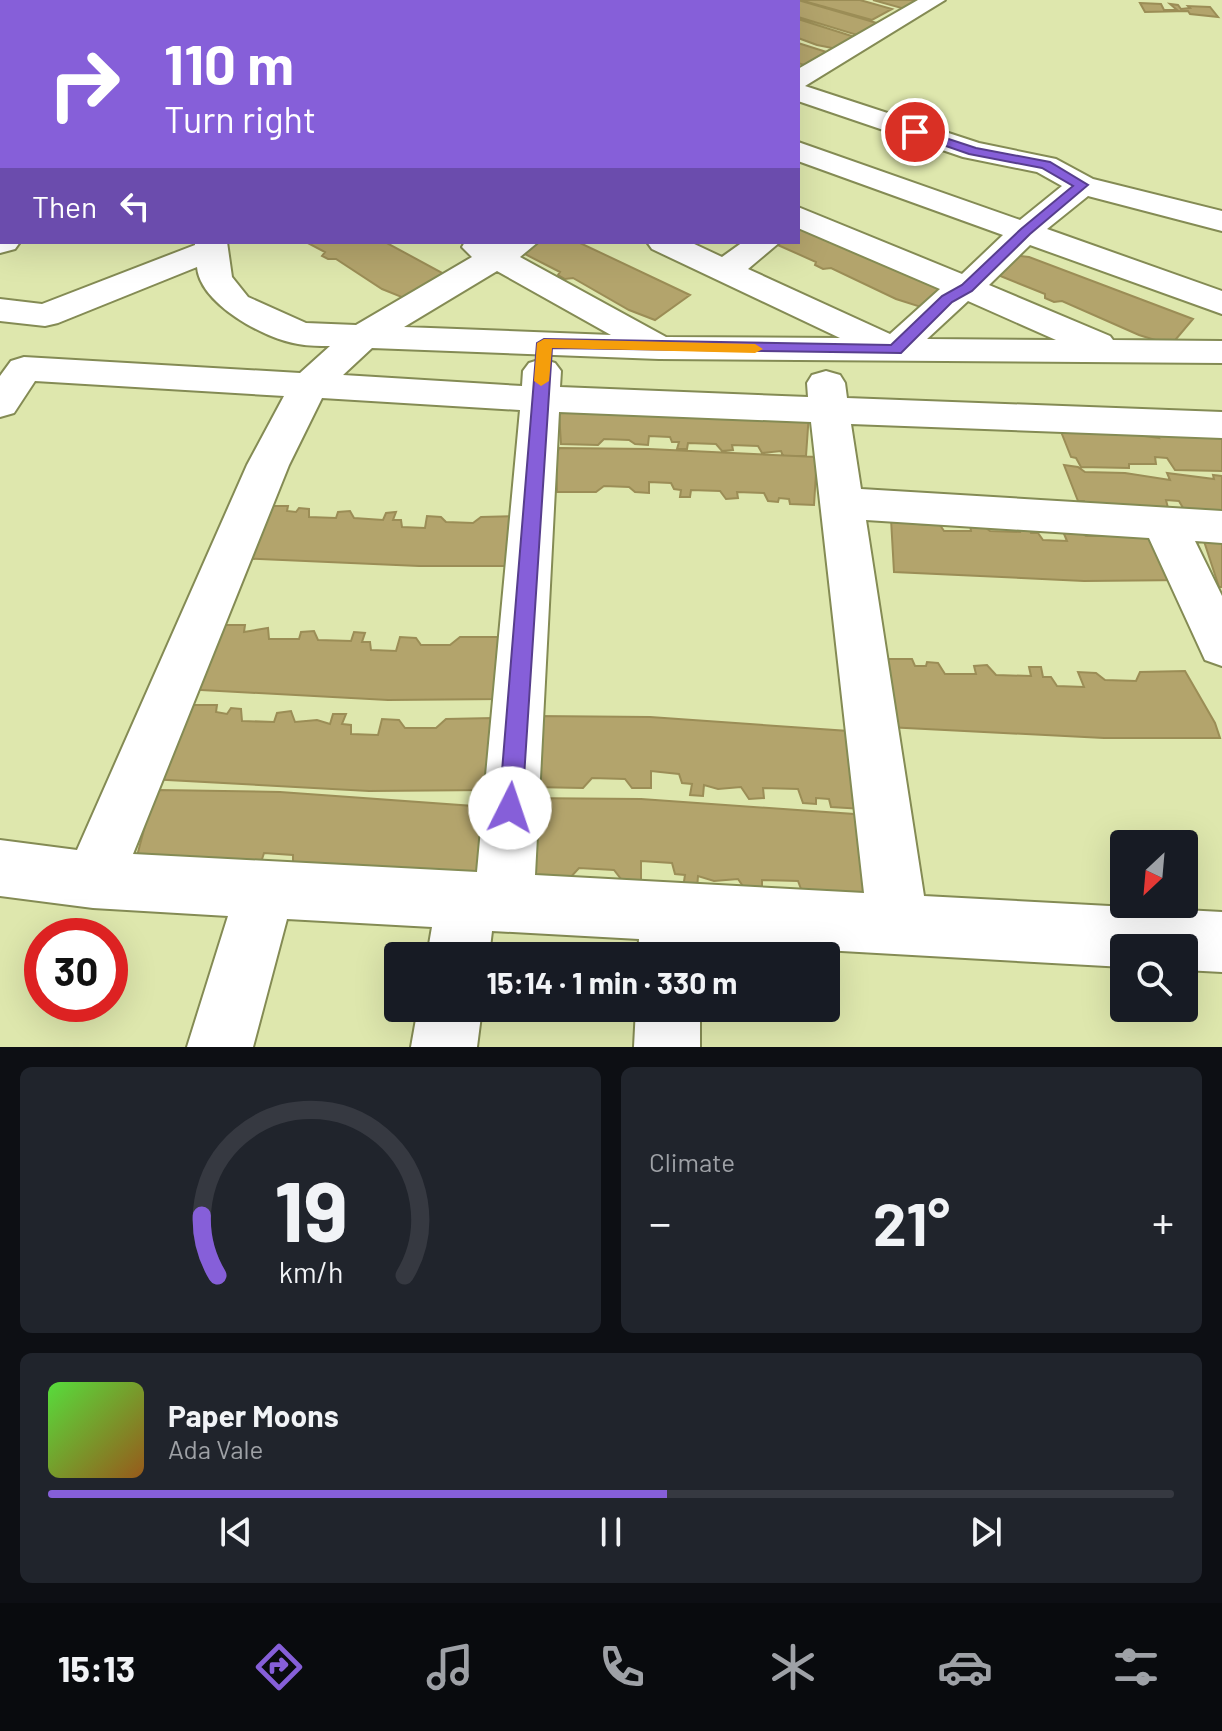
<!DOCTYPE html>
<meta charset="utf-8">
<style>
:root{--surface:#171b24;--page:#20242c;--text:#f1f3f6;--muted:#9ea1a6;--line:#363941;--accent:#865fd9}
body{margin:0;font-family:Barlow,sans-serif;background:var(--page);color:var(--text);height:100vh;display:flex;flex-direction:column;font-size:30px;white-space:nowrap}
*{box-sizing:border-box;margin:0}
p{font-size:26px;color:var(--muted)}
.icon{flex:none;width:44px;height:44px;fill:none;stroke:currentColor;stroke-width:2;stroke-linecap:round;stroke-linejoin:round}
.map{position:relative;height:1047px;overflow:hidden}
.panel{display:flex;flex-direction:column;gap:20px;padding:20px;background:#0d0f14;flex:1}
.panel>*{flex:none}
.top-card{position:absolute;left:0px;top:0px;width:800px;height:244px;box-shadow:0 8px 32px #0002;background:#865fd9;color:#fff;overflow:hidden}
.needle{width:52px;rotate:206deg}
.fabs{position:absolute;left:1110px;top:830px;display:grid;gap:16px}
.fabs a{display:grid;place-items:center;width:88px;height:88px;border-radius:8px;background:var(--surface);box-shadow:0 8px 32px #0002;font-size:40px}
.speed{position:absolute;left:24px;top:918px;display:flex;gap:16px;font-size:40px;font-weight:700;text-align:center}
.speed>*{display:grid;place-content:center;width:104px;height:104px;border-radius:50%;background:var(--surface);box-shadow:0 8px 32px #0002;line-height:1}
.speed .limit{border:12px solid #d22;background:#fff;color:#111}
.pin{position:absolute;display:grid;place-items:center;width:68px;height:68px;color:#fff;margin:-34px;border:4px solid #fff;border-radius:50%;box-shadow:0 2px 8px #0007}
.me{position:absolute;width:88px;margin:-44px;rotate:4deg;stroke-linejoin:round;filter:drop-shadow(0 0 6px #0008)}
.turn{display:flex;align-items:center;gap:28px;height:168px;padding:0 32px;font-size:36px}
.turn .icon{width:104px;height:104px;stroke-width:2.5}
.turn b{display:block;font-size:56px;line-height:68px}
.then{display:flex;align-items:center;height:76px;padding:0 32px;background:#0003;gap:16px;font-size:30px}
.big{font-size:60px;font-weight:700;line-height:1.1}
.panel .card{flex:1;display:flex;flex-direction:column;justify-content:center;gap:12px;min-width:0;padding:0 28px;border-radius:12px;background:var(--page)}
.panel .dial{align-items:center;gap:0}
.dial svg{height:208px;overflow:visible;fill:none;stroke:var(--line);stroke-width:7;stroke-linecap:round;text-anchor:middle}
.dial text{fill:var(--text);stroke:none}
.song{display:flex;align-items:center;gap:24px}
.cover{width:96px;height:96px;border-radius:12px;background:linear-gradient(135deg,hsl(110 70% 55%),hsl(30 70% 35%))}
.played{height:8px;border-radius:4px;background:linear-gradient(90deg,var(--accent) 55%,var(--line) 55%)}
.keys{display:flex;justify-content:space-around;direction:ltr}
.heat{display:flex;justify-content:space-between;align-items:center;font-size:44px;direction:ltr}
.panel .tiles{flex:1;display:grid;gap:20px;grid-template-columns:1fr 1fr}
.card:last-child{grid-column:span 2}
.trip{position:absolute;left:384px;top:942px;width:456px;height:80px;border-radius:8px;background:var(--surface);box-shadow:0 8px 32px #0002;font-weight:700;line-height:80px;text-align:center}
.dock{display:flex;height:128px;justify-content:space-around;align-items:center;background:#090b0e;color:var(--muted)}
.dock .icon{width:56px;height:56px}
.dock .active{color:var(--accent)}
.dock b{font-size:36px;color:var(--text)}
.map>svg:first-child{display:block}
</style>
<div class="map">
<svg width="1222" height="1047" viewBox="0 0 1222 1047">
<rect width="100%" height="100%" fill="#dee7ad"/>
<path fill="#b3a46c" stroke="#9b8d56" stroke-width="2" d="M755,0H798L877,23L857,35L798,17V2H750Z
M800,0H860L892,9L872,20Z
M873,0H921L905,9Z
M1140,3L1161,4L1164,10H1177L1170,4L1178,5L1181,9L1190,8L1188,6L1210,7L1218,17L1190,14L1188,11L1145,12Z
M798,19L858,38L837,49L817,45L798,38Z
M798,43L833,54L810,67L798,63Z
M798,225L952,285L924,308L896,299L831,268L823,269L815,265L816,262L771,242H798Z
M306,242H385L446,275L404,298L382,289L336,259H328L322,256L325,252Z
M534,242H578L690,295L655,320L629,310L573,278L565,279L558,275L560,272L517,250Z
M1012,255L1029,257L1193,319L1171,345L1139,335L1062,301L1054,302L1045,298V294L988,271Z
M562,404L809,413L806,456H783L781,451L762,453L758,446L732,445L733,450L722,451L716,444L688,443L687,449H677L679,442H672L670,437L649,436L648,445L635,444L629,440L604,439L598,445L561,444L559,413Z
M1058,424L1159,438L1156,432L1222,435V471L1175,470L1167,458L1155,457L1156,464H1129V468L1081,467L1076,458L1071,457Z
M559,448L649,449L817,457L814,505L790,504L789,499L779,498L778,502L768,501L764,493L737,492L738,498L726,499L720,491L691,490L690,497H680L681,490L674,489L671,483L649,482V493L635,492L629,487L604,486L596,492H557L556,457Z
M1064,465L1078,467L1085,472L1125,473L1170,480L1167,473L1214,479L1213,475L1222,476V515H1187L1179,501L1166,500L1168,508L1089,511L1084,501H1078Z
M263,506H288L287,511L296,512L299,508L309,509V517L336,518L338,512L350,511L354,518L383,520L386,513L396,512L393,520H401L402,527L425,528L427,516L441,517L446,522L473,523L481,517L521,516L519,566H419L235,558Z
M891,519H915L918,524L928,525V521L938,522L944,531H971L970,524H981L990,531L1020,532L1019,525H1029L1031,533H1038L1043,540L1067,541L1062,529L1077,530L1086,536H1113L1118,529L1164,538L1186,580L1084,581L894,572Z
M1201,532L1222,533V587H1219Z
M218,625H245L244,632L268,628L269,639H299L301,632L314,631L318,640L351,641L354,632L365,633L362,642H370L371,650L396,651L400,637L416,638L421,645H450L460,637H503L501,699L388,700L184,689Z
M885,659H912L915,666H926L927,662L938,663L945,674H976L974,666L987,665L996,675L1031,676L1029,667H1041L1043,677H1051L1057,686L1084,687L1078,672L1096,673L1105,680L1136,681L1140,672L1185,671L1215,723L1220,738H1104L887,727Z
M188,705H217L216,712L227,714L231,708L241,709L242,721L274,722L277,713L291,711L295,722L317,720L330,724L333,714H346L342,724L351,725V734L378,735L382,719L399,720L405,728H436L446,719L493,718L489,790L369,791L150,779Z
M536,716L650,717L863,732V809L831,807L829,799L816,798V804L803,803L798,789L763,788L764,798L749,799L741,787L718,789L704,785L703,796L690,795L692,784L682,783L679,774L651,771V788H632L625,779L592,778L583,788L533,787Z
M159,790L280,792L501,808L478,895L293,867V855L264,853L258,872L137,856L150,807Z
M520,798L641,799L868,815V903L804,897L798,881L762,880V891L747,892L738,879L714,881L698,876L697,889L683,888L685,875L675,874L672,863L641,861V881L621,879L614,870L579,868L569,879H515Z"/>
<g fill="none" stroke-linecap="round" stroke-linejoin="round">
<g stroke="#848b54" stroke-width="4">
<path id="minor" d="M379,0H410L411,2H380Z
M918,0H945L805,86L979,143L1056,159L1093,179L1222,211V231L1088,196L1047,229L1222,291V314L1030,245L989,285L1110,336L1113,340L1222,341V363L659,359L372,348L343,375L522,386L523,371L529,363L542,359L555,363L561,371L560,387L808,397L807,383L812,375L826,371L840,375L845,383L847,398L1222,412V438L851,424L861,489L1222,511V543L1195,541L1222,596V666L1205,660L1149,538L866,520L924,896L1222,912V972L1184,970V948H1124V967L700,943V956H638L639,939L492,931L489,956H427L432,927L287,919L253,1047H187L228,916L93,908L0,896V840L77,850L247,465L284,396L35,381L14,413L0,417V376L11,361L24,357L300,373L330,346C320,346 309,346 298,344C265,339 200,304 197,267L58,323L45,326L0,321V299L42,304L195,245V242H227L232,277L248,297L306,323L356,325L472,257L462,247L465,242H538L520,257L666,337L840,338L652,249L647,242H690L722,257L743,242H780L748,269L890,334L940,289L798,228V207L962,274L1003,235L798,161V142L1020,220L1062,186L1037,172L963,157L798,101V69ZM497,271L611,335L404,327ZM968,301L1056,340L927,339ZM322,398L520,410L477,872L133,854L289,465ZM559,412L811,422L864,893L535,875Z
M2,56V72L0,73V57Z
M2,133V153L0,154V134Z
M0,233L2,242H20L15,249L0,253Z
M418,1008H482L477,1047H411Z
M636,1008H700V1047H634Z"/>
</g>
<g stroke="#848b54" stroke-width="4">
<path id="major" d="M0,163H2V181H0Z
M0,195H2V213H0Z"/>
</g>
<use href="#minor" fill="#fff" fill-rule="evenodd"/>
<use href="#major" fill="#fff" fill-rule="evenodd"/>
</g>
<path fill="#865fd9" stroke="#573e8d" stroke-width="2" d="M915,128L976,148L1050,162L1088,185L1030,234L972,291L952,302L901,353L552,348L522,808L519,816L510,819L502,816L499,808L537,343L544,339L891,345L942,296L962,285L1021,229L1073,186L1042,168L969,154L911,134L909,132Z"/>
<path fill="#f59e0b" d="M544,339L755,344L763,349L755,353L552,348L549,381L541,386L534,381L537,343Z"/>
</svg>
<div class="fabs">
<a><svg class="needle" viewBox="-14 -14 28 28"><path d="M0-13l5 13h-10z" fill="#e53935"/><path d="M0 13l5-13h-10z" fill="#9ea1a6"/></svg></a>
<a><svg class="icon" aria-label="search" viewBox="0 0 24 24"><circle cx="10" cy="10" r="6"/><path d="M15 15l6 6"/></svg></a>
</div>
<div class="speed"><div class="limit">30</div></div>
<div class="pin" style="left:915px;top:132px;background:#d93025"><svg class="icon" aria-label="arrive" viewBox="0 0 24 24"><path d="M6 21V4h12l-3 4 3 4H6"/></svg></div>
<svg class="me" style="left:510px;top:808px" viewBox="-20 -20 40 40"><circle r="19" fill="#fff"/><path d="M0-13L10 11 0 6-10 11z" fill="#865fd9"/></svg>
<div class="trip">15:14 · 1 min · 330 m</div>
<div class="top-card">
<div class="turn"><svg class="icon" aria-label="right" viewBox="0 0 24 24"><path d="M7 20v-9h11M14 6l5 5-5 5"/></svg><div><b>110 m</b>Turn right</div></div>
<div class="then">Then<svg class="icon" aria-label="left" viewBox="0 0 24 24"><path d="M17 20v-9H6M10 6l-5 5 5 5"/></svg></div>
</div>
</div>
<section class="panel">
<div class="tiles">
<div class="card dial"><svg viewBox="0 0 100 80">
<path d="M14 69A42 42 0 1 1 86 69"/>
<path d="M14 69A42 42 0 0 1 8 46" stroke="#865fd9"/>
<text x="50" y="56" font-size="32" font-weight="700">19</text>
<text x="50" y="72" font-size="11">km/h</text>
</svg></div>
<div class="card"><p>Climate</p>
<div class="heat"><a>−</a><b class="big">21°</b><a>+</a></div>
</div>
<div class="card">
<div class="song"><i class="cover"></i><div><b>Paper Moons</b><p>Ada Vale</p></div></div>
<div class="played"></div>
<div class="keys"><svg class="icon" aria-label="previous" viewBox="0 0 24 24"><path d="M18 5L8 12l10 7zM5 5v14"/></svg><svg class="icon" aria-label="pause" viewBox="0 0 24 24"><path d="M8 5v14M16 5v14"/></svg><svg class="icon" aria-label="next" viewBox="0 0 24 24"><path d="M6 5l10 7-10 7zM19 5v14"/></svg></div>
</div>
</div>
</section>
<nav class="dock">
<b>15:13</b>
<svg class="icon active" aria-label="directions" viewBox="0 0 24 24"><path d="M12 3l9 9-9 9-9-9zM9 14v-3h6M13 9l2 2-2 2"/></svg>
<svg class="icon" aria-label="music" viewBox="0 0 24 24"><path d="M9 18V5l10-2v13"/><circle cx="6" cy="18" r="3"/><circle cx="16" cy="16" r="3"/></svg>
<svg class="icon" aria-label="phone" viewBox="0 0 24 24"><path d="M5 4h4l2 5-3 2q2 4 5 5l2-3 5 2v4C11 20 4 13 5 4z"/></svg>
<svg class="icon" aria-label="climate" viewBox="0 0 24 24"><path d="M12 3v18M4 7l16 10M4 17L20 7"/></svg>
<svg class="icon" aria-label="car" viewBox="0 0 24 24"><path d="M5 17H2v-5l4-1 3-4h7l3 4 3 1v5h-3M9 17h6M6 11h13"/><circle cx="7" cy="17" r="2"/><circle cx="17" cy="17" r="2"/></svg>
<svg class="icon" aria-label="filters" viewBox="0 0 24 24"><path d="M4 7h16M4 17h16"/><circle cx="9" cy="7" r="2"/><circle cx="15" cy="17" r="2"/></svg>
</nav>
